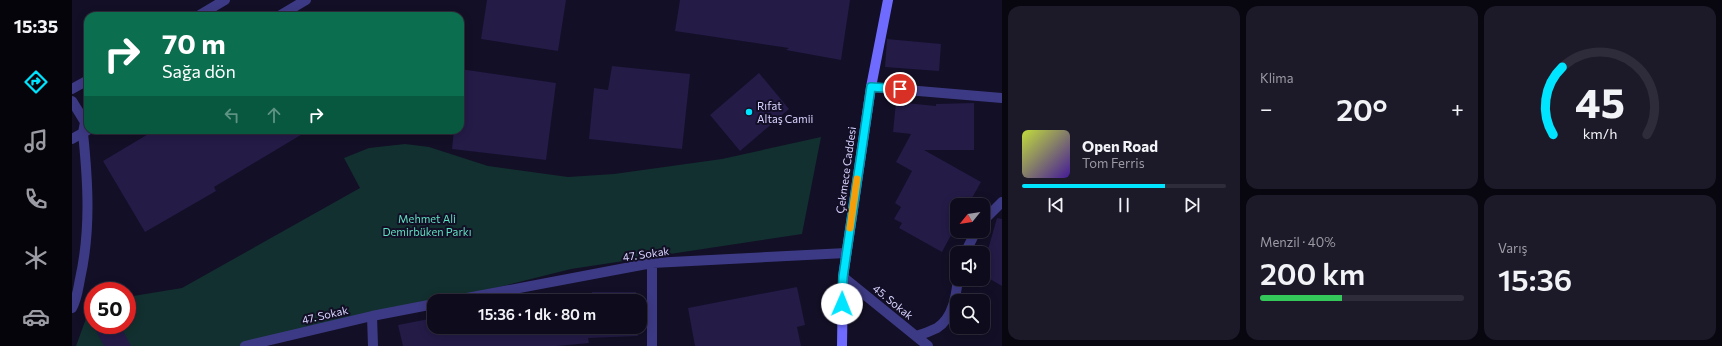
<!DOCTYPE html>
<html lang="tr">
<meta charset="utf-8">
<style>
:root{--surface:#0e0b1c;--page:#1c1929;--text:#f1f3f6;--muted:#9b9ba3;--line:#2e2b3b;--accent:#00e5ff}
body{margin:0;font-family:Commissioner,sans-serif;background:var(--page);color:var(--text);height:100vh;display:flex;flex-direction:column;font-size:15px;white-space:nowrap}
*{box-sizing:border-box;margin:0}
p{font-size:13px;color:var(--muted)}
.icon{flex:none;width:22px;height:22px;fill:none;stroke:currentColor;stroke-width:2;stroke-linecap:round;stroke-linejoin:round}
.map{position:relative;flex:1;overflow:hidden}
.side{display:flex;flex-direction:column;gap:6px;padding:6px;background:#08060f;width:720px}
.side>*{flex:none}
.banner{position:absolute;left:12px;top:12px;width:380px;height:122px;border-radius:12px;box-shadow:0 2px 10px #0003,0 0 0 1px var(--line);background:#0b6e4f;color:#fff;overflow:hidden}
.needle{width:26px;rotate:240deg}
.tools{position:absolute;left:878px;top:198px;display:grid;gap:8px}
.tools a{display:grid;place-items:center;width:40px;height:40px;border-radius:8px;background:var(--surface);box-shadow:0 2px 10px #0003,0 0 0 1px var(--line);font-size:20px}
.speed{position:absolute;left:12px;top:282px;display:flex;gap:8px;font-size:20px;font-weight:700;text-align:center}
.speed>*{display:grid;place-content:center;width:52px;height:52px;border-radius:50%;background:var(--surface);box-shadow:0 2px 10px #0003,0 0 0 1px var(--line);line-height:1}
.speed .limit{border:6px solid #d22;background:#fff;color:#111}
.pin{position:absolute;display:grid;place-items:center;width:34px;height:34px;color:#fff;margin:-17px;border:2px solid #fff;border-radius:50%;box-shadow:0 1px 4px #0007}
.me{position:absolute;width:44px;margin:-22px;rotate:1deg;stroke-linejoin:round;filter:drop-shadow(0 0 3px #0008)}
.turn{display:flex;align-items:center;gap:14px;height:84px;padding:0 12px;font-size:18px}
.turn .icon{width:52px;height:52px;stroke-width:2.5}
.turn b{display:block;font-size:28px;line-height:34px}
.lanes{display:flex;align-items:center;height:38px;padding:0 12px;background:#0003;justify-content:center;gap:20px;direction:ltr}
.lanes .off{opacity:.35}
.big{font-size:30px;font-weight:600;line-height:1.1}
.side .card{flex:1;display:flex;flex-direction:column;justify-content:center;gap:6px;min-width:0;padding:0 14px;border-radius:12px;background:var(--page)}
.side .dial{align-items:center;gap:0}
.dial svg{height:104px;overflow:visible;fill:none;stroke:var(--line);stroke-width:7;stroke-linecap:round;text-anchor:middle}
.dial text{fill:var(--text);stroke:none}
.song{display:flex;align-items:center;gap:12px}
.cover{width:48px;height:48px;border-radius:6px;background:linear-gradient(135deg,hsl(70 70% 55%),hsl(260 70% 35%))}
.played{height:4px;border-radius:2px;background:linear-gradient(90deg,var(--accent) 70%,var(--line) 70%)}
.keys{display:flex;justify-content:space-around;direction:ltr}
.heat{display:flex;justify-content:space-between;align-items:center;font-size:22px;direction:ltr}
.charge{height:6px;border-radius:3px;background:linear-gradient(90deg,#34c759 40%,var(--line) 0)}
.side .tiles{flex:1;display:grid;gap:6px;grid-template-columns:repeat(3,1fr)}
.card:first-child{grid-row:span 2}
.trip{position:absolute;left:355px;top:294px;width:220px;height:40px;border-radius:12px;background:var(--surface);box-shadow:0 2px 10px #0003,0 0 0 1px var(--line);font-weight:600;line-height:40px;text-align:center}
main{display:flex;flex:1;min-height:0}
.menu{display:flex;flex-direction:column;width:72px;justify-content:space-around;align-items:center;background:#06040b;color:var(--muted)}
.menu .icon{width:28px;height:28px}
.menu .active{color:var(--accent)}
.menu b{font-size:18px;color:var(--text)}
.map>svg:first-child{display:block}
</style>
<main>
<nav class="menu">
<b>15:35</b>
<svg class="icon active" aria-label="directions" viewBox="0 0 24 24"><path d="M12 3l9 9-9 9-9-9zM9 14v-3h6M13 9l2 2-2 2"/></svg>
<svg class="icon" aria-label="music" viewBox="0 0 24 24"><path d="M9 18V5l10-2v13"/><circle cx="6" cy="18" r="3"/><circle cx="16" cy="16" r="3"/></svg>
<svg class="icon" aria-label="phone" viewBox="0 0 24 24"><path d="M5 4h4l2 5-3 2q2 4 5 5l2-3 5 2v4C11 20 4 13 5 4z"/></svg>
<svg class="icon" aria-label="climate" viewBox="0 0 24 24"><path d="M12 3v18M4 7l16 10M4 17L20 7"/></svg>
<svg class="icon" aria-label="car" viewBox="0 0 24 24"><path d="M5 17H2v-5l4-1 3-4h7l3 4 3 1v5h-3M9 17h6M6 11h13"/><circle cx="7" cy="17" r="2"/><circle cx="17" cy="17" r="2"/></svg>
</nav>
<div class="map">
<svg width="930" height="346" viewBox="0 0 930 346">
<rect width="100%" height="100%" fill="#130f26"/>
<path fill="#12302f" d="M749,137L730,234L499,269L372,301H362L193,346H4L20,302H21V325H55V297L110,288L288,188L272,158L297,148L333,144L357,147L416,166L496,177L542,174L650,159Z"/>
<path fill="#241b47" d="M415,0H494L486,51L409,39Z
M608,0H778L769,60L714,50L717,48L603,31Z
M815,39L869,44L867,71L813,67Z
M540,66L618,74L610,149L517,139L522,88L536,90Z
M388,69L484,83L474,160L380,149L382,130H388Z
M687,73L717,109L668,151L638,115Z
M824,102L864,106V104L902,103V150H852L909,182L896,205H885V224L870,252L827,228L830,223L822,219L829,207L823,203L840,171L824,162L839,134L821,132Z
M83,130H237L142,187L144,191L73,232L31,161Z
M925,218L930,219V286L911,275V267Z
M725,287L733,325L725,327L729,346H623L616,308Z
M520,292H564V301H473L520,296Z
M362,318V327H565L566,336L516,338L517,343L485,346H331L326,325Z
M21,325H48L59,346H32Z"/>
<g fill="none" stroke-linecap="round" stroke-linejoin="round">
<path stroke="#3d3a85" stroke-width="10" d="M799,87L930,98
M911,221L930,202
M893,253L904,231
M771,277L856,346
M379,301L580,263L774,253
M0,308C5,299 6,289 8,279C19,230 16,182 11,133
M300,316L301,346
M844,336C851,334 859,331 865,328C881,318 884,296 886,279
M173,346L300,316L362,304
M580,346V263"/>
<path stroke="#3d3a85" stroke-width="10" d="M126,16L153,0
M207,16L234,0
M0,89L16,80
M0,101L13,122L11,133
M0,139L16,130"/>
<path stroke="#6f6bff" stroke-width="10" d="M770,346L771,277L799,87L816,0"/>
</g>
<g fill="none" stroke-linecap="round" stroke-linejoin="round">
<g stroke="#0095a6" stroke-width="10">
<path id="route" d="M770,304L771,277L799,87L828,89"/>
</g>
<use href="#route" stroke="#00e5ff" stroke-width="7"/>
<path stroke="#f59e0b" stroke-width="7" d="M778,228L785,179"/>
</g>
<circle fill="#00e5ff" stroke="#130f26" stroke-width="1.5" cx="677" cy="112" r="4"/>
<g text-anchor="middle" stroke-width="4" stroke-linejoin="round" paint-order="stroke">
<g font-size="11" fill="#d9d4ff" stroke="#130f26" text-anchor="start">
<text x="685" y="110">Rıfat<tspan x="685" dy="13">Altaş Camii</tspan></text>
</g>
<g font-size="11" fill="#d9d4ff" stroke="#130f26">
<text transform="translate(774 170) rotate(-82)" y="4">Çekmece Caddesi</text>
<text transform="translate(574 254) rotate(-8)" y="4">47. Sokak</text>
<text transform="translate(821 302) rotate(39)" y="4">45. Sokak</text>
<text transform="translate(253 315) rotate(-13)" y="4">47. Sokak</text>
</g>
<g font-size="11" fill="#5fe0c0" stroke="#130f26">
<text x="355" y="223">Mehmet Ali<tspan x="355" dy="13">Demirbüken Parkı</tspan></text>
</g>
</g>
</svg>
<div class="tools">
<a><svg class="needle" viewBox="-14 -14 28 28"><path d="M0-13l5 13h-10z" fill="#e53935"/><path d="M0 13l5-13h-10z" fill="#9b9ba3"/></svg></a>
<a><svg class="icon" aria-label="sound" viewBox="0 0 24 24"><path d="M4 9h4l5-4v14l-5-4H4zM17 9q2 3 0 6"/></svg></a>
<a><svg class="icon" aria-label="search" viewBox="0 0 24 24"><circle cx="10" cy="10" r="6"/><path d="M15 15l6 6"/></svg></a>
</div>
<div class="speed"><div class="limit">50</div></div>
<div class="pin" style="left:828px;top:89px;background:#d93025"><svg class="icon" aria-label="arrive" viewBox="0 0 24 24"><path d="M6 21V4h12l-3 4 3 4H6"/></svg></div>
<svg class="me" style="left:770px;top:304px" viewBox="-20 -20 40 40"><circle r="19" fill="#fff"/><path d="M0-13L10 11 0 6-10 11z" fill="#00e5ff"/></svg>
<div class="trip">15:36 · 1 dk · 80 m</div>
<div class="banner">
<div class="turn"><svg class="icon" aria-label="right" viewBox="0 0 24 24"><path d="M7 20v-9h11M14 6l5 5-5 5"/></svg><div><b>70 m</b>Sağa dön</div></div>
<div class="lanes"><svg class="icon off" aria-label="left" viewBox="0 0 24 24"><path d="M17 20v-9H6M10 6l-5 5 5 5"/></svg><svg class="icon off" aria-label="ahead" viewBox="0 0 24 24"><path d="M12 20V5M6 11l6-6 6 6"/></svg><svg class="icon" aria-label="right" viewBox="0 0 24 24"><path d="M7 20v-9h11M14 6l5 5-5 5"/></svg></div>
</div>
</div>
<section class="side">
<div class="tiles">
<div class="card">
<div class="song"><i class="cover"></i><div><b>Open Road</b><p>Tom Ferris</p></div></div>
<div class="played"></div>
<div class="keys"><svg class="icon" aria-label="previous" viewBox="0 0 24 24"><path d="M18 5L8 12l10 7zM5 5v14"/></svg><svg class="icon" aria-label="pause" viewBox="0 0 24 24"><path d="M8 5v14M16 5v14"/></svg><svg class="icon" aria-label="next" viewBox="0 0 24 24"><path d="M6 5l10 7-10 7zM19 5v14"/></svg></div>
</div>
<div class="card"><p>Klima</p>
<div class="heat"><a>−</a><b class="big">20°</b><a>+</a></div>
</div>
<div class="card dial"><svg viewBox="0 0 100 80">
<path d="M14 69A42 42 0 1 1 86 69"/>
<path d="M14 69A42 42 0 0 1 21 17" stroke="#00e5ff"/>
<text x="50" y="56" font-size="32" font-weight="700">45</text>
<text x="50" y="72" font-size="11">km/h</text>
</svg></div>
<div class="card"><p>Menzil · 40%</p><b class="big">200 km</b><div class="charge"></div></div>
<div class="card"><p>Varış</p><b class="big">15:36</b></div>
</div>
</section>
</main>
